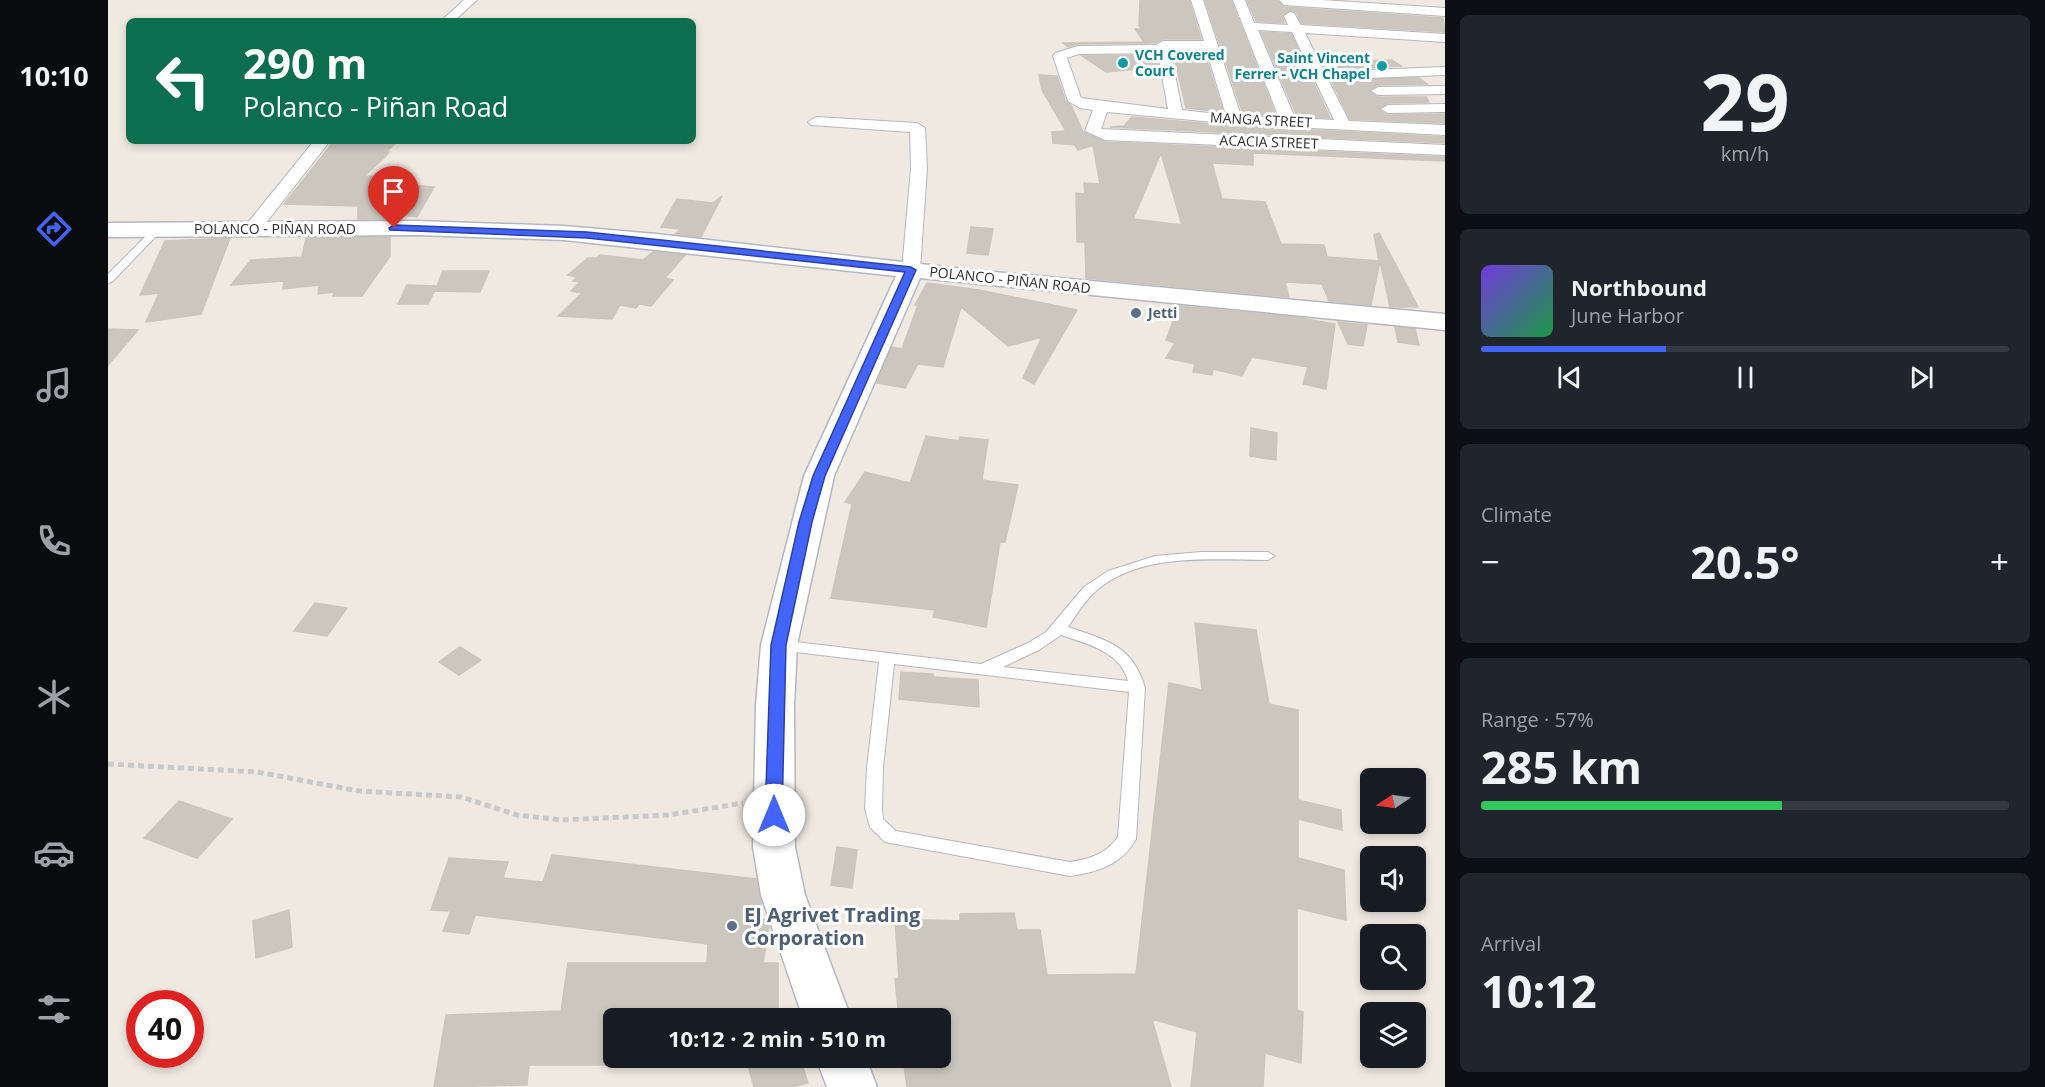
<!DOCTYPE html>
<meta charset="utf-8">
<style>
:root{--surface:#171b24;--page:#20242c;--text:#f1f3f6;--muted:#9ea1a6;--line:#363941;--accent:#4264fb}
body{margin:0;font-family:"Open Sans",sans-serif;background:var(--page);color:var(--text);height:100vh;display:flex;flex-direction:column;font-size:22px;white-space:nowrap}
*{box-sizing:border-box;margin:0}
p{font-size:20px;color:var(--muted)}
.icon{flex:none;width:33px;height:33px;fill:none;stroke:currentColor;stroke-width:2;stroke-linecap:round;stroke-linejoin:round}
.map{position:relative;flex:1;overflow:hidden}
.sheet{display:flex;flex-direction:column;gap:15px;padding:15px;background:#0d0f14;width:600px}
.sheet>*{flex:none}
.guide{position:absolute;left:18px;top:18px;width:570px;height:126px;border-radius:9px;box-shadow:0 3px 9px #0003;background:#0b6e4f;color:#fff;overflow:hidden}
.needle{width:39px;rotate:257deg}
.controls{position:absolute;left:1252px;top:768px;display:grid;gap:12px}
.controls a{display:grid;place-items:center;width:66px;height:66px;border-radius:9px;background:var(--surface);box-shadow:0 3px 9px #0003;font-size:30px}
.speed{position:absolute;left:18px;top:990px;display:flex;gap:12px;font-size:30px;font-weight:700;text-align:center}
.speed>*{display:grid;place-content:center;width:78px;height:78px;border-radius:50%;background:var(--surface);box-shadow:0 3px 9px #0003;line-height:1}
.speed .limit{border:9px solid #d22;background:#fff;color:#111}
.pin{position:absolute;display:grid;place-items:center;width:51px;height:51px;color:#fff;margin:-62px -26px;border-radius:50% 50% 50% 0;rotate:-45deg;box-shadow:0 0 6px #0007}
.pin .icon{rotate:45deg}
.me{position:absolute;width:66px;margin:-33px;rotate:0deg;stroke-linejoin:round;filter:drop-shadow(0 0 4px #0008)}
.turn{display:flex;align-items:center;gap:21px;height:126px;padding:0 18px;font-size:27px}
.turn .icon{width:78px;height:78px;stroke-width:2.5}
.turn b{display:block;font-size:42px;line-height:51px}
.big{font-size:45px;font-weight:700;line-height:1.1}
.sheet .card{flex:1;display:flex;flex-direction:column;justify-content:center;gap:9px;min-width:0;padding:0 21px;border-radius:9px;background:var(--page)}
.sheet .dial{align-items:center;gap:0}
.dial b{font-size:78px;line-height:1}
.song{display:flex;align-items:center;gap:18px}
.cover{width:72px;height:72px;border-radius:9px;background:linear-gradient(135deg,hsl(260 70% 55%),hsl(140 70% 35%))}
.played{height:6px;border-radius:3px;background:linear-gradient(90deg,var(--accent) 35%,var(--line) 35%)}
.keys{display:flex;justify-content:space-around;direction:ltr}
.heat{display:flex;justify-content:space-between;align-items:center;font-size:33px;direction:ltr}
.charge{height:9px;border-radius:4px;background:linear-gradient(90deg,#34c759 57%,var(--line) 0)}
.trip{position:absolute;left:495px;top:1008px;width:348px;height:60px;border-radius:9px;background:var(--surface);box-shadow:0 3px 9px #0003;font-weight:700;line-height:60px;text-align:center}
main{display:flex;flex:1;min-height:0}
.tab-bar{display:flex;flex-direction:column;width:108px;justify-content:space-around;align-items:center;background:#090b0e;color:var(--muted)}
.tab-bar .icon{width:42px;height:42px}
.tab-bar .selected{color:var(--accent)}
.tab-bar b{font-size:27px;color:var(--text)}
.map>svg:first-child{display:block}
</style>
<main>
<nav class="tab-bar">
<b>10:10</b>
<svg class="icon selected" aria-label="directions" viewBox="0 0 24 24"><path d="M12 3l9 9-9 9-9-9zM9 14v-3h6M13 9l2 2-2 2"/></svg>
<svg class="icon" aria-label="music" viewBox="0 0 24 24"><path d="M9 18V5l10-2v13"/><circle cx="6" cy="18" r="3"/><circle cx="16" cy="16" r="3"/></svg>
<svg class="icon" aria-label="phone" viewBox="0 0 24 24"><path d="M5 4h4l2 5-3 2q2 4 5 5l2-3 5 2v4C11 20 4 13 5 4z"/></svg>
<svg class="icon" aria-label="climate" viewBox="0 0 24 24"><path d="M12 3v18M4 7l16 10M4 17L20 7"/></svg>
<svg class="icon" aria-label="car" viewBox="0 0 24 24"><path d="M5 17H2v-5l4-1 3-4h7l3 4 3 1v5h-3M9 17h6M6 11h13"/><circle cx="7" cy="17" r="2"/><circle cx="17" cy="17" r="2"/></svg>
<svg class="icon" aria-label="filters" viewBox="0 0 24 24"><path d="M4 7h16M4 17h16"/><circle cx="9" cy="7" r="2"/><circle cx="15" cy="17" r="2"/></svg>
</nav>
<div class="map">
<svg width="1337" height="1087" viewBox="0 0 1337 1087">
<rect width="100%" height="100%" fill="#efe9e1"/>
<path fill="#cbc7bf" stroke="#cbc5ba" stroke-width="1.5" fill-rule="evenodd" d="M1032,0H1081L1093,39H1055L1047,43L970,44L960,47L955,43L1036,42L1027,29H1034L1031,26Z
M1097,0H1123L1168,116L1135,114Z
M1139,0H1169L1176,7L1335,18L1337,32L1194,23L1188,12L1183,10L1174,15L1176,23L1148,21Z
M1153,32L1183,34L1222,118L1189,116Z
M1065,51H1096L1115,112L1078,108Z
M1048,55L1050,67L998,72L974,56Z
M1284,60L1293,66L1261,68L1215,65L1214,62Z
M931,75L949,76L958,102L963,105L975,132L997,142L1337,157V161L1145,153V165L1104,163L1114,199L1157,202L1173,244L1216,245L1219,257L1271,261L1266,235L1271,233L1310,307H1282L1272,261L1263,305L1221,301L1214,284L1177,282L1181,297L978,278L977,242H969L968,193L977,194L976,183L992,184L985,145L970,150L967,145L945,143L944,132L958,131L934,90ZM1053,153L1074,225L1025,219Z
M1222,78H1311L1319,84L1270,85L1261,92L1270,97H1318L1321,102L1280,103L1271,110L1280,115L1336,114L1337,123L1242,119Z
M1024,117L1127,126L1337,137V143L1002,127L1016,126Z
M226,141H290L278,152H281L277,157L256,176L278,177L271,183L326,187L309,217L282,214V219H250V206L176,204Z
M614,196L593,237L567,234L573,229L553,227L569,199L605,203Z
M863,227L885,229L880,255L859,253Z
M282,237V256L254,296H225L226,292L210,294L211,285L175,289L176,281L123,285L143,260L194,257L198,238Z
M122,238L93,314L38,322L51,293L32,295L57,241Z
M545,252L577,255L557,278L565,280L543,306L531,304L528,308L512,305L504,319L450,316L474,293L463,291L472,282L465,281L469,277L460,275L480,258H488L492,255L535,260Z
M335,271H381L372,292L327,291Z
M819,283L871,290L969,310L926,384L915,378L934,337L900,346L853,307L835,367L810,364L797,388L769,383L784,347L794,349L810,305H807Z
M299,285L329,286L320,304H290Z
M1071,306L1187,317L1227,324L1218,389L1195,384L1200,367L1144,357L1134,376L1105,369L1104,375L1085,372L1087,364L1058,358L1067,343L1058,340Z
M1230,322L1259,325L1255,346L1240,344Z
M1287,327L1307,329L1311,345L1290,342Z
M0,329L30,330L0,365Z
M1143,428L1169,433L1168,460L1142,456Z
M818,436L851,441L852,437L880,440L874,480L910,485L897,542H892L878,627L825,617L827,610L723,598L744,504L737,502L757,472L802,483Z
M207,603L239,608L219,636L186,631Z
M1087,623L1148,630L1161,704L1190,710V800L1233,810L1234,830L1190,819V858L1236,870L1238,920L1189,908V1010L1195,1012L1193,1063L1157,1053L1155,1087H1083L1089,1032L1044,1019L1063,1087H799L795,1058H832V1018H791L787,979H791L787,919L852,921V914L906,913L909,930H932L939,975L1028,974L1061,683L1094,690Z
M352,647L373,660L351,675L331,662Z
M793,672L825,674V677L870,680L871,707L791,699Z
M71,801L124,819L89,858L36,838Z
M729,847L749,850L744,888L723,885Z
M444,855L648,879L653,903L651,919L659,920L661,926L655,963H670V1018H506V1065H421L419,1085L326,1087L338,1015L453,1011L460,963H599L600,944L367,915L361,934L335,931L343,911L323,910L341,858L400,862L395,878L435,882Z
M181,910L184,947L148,958L145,921Z
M638,1058H692L700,1083L685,1087H646Z"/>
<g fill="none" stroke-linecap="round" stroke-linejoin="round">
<g stroke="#b4b7c1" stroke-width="2">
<path id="lane" d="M46,228L54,230L4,282L0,283V274Z
M1093,552H1160L1167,556L1160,560C1105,560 1034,552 989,590C977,600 969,614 960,627C997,640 1025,645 1037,688L1028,839C1014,865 989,872 962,876L777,842L762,827L757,809L759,768L771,662L671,650L666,649L664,645L666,641L671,640L873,664L920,643L938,632L976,587L1000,571L1047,556ZM953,635C979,644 1012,651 1020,681L895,667L931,650ZM786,664L1021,692L1010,837C997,854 983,859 962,862L788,831L775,819L774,809L775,768Z"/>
</g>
<g stroke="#b4b7c1" stroke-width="2">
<path id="street" d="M356,0H369L346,21H333Z
M1083,0H1095L1133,116L1171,118L1125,0H1137L1146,23L1180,25L1176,16L1182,12L1186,13L1193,25L1337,34V42L1197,33L1214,67L1261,70L1337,67V75L1261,78L1218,76L1241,121L1337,125V135L1127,124L999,112L993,129L1337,145V155L997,140L977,131L985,110L972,108L960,101L945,56L947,53L970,46L1048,45L1055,41H1096ZM1150,30L1184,32L1226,120L1187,118ZM1062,49H1098L1118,115L1074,110ZM1050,53L1060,109L973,98L959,58L971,54Z
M1171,0H1214L1337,8V16L1176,5Z
M1337,86V94L1270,95L1263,91L1270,87Z
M1337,104V112L1280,113L1273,109L1280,105Z
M708,117L809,123L817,128L819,168L812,270L810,274H796L794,270L803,168L802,132L703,125L700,122Z
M206,141H222L150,233H138L135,229L138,225Z"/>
</g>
<g stroke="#b4b7c1" stroke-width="3">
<path id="secondary" d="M309,221L456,226L548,234L865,270L1337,314V330L812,278L726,476L689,645L686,705L687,847L697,895L743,1018H695L653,895L645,847L648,705L653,645L696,476L788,276L456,240L309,235L0,237V223Z
M708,1058H758L769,1087H719Z"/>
</g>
<path stroke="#c9c9c9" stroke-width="5" stroke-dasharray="6 4" stroke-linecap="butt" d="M0,764L149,772L251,791L353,797L409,815L454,820L560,815L635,803"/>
<use href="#lane" fill="#fff" fill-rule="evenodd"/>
<use href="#street" fill="#fff" fill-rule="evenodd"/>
<use href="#secondary" fill="#fff" fill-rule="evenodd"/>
</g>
<path fill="#4264fb" stroke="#2b41a3" stroke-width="1.5" d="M286,225L479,232L803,267L808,270L717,476L704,522L678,645L674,815L672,820H660L657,815L663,645L691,522L705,476L797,272L479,238L282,230L281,228Z"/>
<g fill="#0f9aa8" stroke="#fff" stroke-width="2">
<circle cx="1015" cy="63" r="6"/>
<circle cx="1274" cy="66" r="6"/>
</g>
<g fill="#5c6f8a" stroke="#fff" stroke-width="2">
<circle cx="1028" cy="313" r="6"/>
<circle cx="624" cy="926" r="6"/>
</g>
<g text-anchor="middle" stroke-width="6" stroke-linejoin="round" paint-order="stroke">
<g font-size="14" font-weight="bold" fill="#0d838f" stroke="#fff" text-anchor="start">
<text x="1027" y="60">VCH Covered<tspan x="1027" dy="16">Court</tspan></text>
<text x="1262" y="63" text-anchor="end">Saint Vincent<tspan x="1262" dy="16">Ferrer - VCH Chapel</tspan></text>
</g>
<g font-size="14" fill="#2e2e2e" stroke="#fff">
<text transform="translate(1153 120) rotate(3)" y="5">MANGA STREET</text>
<text transform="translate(1161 142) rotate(2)" y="5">ACACIA STREET</text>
<text x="167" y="234">POLANCO - PIÑAN ROAD</text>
<text transform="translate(902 280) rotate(6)" y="5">POLANCO - PIÑAN ROAD</text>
</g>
<g font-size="14" font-weight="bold" fill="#4e5e75" stroke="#fff" text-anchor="start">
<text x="1040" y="318">Jetti</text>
</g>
<g font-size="20" font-weight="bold" fill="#4e5e75" stroke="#fff" text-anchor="start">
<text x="636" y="922">EJ Agrivet Trading<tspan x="636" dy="23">Corporation</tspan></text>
</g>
</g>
</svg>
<div class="controls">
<a><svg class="needle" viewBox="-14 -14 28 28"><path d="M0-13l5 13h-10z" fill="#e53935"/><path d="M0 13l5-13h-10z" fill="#9ea1a6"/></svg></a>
<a><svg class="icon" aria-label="sound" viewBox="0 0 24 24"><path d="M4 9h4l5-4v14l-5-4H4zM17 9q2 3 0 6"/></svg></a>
<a><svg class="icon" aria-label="search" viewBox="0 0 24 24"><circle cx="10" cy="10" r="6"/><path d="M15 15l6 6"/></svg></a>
<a><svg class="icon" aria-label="layers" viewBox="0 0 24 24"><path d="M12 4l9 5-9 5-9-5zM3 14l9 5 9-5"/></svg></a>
</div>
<div class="speed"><div class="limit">40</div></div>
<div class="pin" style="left:286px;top:228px;background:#d93025"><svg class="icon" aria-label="arrive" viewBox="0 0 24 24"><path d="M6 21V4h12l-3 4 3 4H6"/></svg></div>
<svg class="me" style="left:666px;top:815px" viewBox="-20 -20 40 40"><circle r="19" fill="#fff"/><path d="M0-13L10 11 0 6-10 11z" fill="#4264fb"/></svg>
<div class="trip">10:12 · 2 min · 510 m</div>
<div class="guide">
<div class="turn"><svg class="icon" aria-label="left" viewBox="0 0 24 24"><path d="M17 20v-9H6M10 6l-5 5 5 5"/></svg><div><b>290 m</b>Polanco - Piñan Road</div></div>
</div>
</div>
<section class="sheet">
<div class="card dial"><b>29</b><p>km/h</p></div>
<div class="card">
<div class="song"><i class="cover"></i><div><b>Northbound</b><p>June Harbor</p></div></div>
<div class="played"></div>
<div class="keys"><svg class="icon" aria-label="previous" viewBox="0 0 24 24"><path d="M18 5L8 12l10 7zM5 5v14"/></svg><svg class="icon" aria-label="pause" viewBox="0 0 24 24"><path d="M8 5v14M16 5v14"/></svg><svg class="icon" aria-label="next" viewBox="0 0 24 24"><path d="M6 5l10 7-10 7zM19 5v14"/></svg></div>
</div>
<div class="card"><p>Climate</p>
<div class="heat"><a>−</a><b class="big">20.5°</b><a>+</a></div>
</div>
<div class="card"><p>Range · 57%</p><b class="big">285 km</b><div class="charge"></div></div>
<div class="card"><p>Arrival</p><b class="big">10:12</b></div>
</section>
</main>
